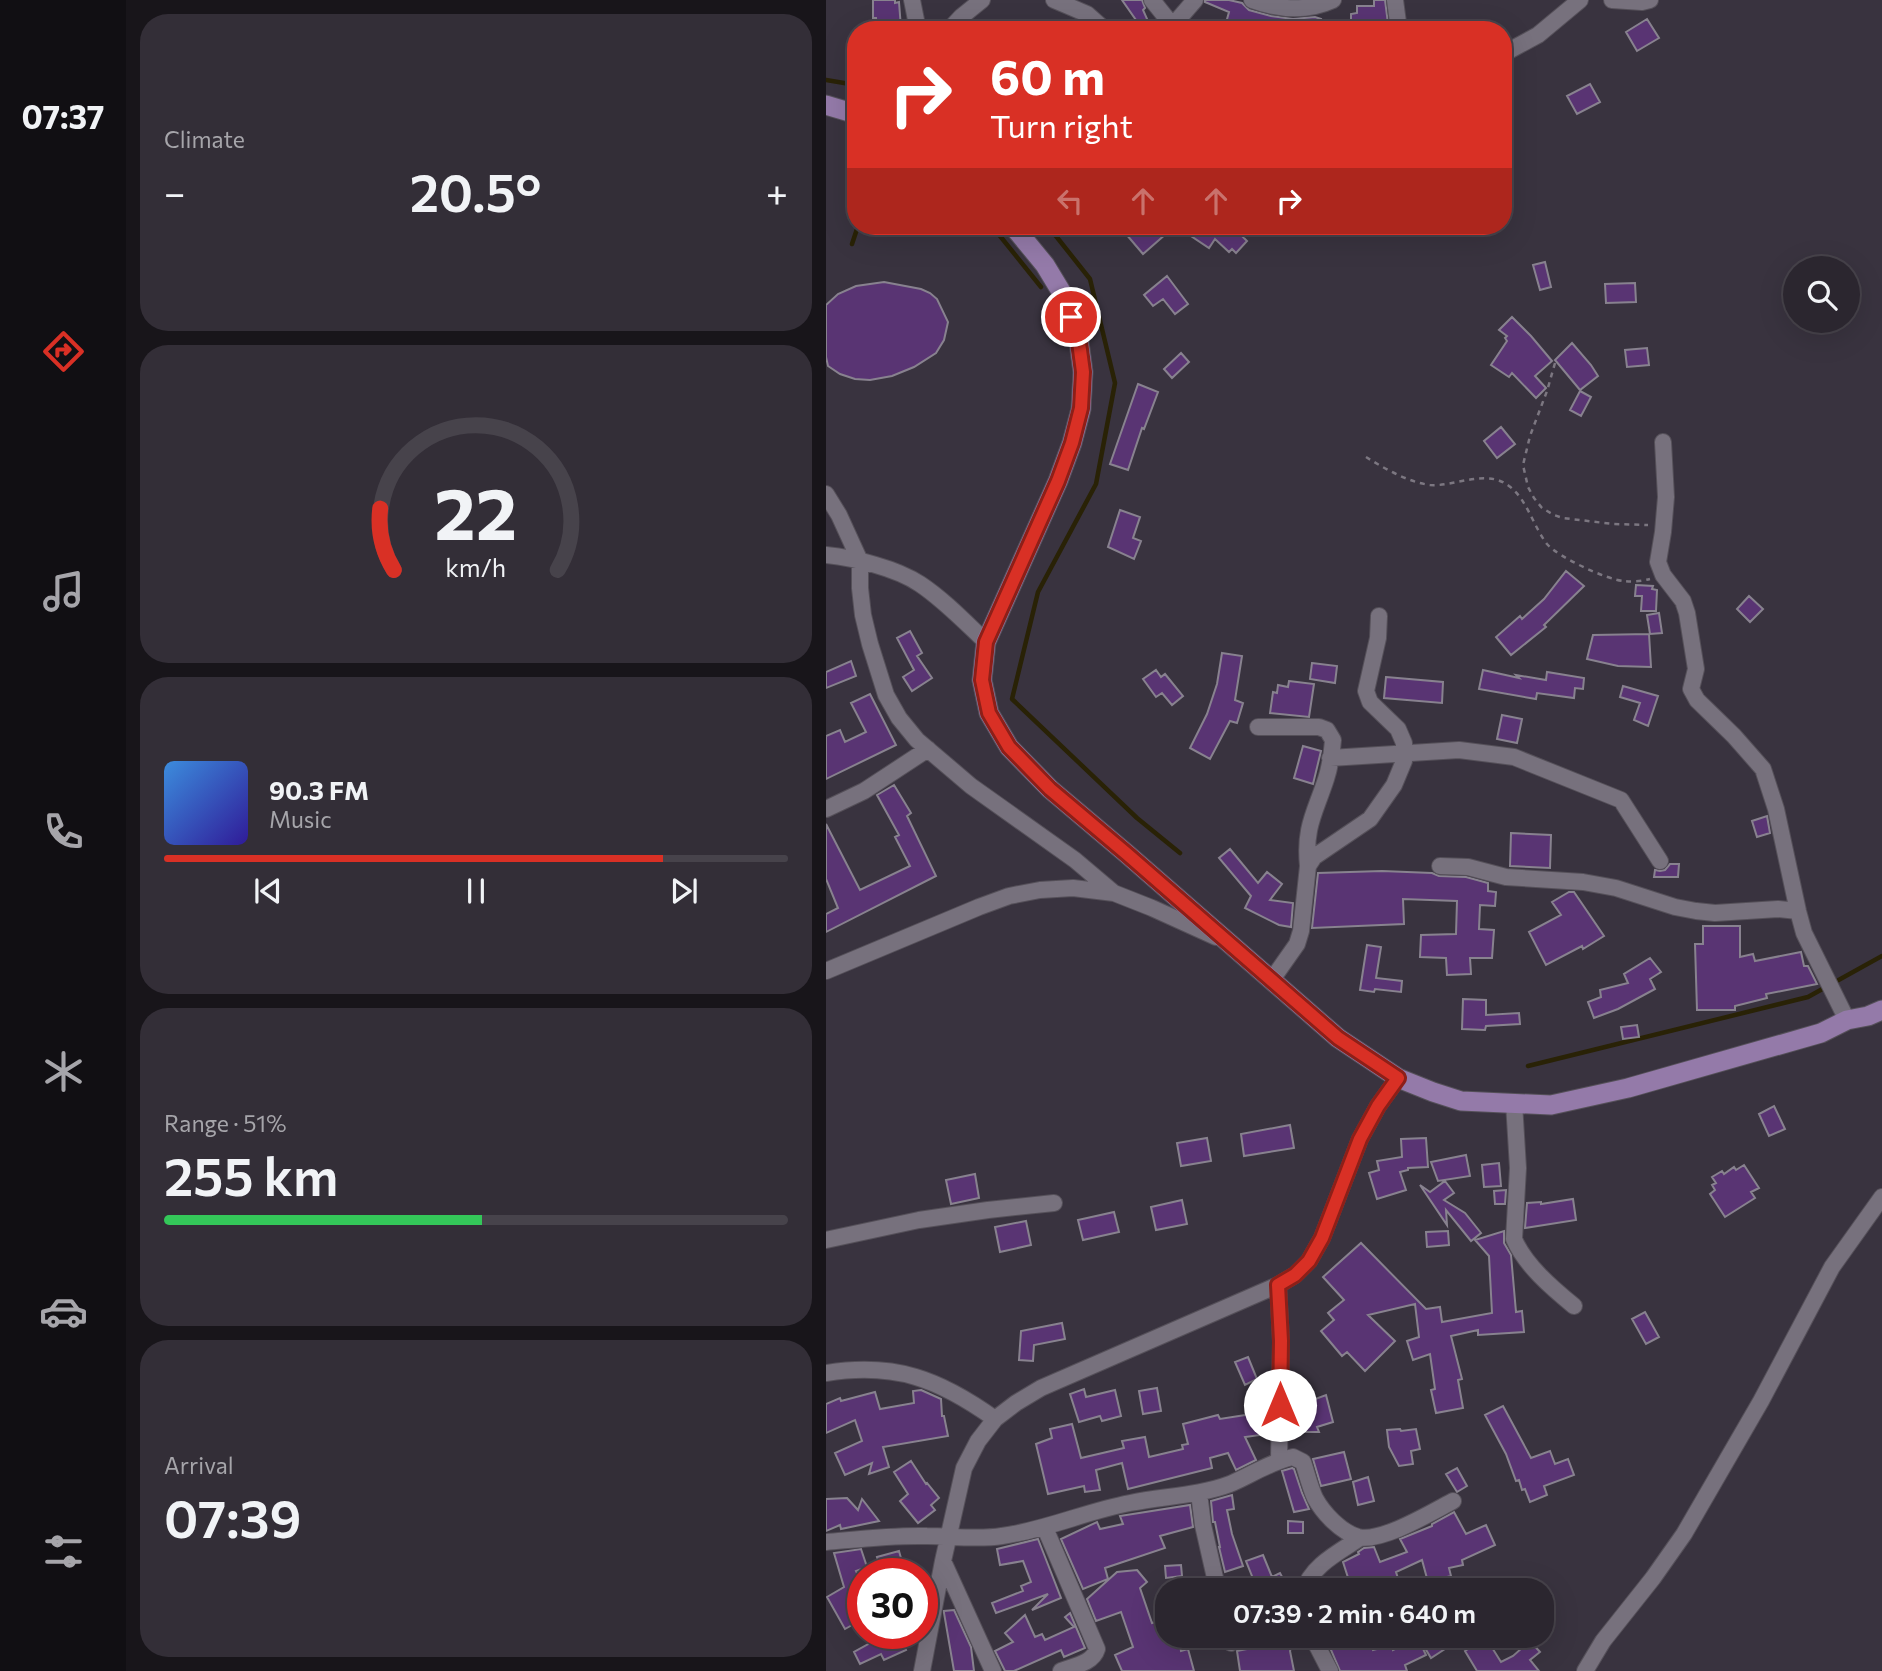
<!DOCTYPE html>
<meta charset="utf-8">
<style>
:root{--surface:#2b262f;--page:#332e37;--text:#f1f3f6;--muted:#a6a5aa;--line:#47434b;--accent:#d93025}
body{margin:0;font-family:Commissioner,sans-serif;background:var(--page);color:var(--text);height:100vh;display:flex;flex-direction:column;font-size:26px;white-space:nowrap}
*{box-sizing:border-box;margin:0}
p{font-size:23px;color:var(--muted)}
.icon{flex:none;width:38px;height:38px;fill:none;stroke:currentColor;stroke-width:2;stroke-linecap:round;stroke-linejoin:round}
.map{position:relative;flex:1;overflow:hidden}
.drawer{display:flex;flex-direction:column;gap:14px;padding:14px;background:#18151a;width:700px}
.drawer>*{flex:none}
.banner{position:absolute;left:21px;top:21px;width:665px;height:214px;border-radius:28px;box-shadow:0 7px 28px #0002,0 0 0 2px var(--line);background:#d93025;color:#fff;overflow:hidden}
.buttons{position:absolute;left:957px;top:256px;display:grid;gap:14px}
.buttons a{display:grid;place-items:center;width:77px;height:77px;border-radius:50%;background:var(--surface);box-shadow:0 7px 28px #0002,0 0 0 2px var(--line);font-size:35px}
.speed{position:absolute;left:21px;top:1558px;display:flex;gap:14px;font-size:35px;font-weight:700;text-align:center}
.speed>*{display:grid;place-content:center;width:91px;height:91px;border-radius:50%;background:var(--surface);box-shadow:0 7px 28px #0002,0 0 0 2px var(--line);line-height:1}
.speed .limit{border:10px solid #d22;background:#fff;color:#111}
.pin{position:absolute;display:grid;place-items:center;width:60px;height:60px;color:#fff;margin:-30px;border:4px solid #fff;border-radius:50%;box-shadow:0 2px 7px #0007}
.me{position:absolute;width:77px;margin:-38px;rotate:0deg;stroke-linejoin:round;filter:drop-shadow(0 0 5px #0008)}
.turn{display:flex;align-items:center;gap:24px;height:147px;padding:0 28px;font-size:32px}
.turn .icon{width:91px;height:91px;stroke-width:2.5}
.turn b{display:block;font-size:49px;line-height:60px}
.lanes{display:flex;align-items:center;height:66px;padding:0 28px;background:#0003;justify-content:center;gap:35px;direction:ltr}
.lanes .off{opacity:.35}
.big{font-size:52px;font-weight:600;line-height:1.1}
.drawer .card{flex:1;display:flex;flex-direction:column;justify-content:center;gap:10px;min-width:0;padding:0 24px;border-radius:28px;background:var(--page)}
.drawer .dial{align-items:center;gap:0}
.dial svg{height:182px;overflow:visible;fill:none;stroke:var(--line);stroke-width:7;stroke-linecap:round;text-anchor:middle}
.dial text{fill:var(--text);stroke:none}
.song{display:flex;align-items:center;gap:21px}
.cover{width:84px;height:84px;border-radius:10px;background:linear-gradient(135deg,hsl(210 70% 55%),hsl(250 70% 35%))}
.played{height:7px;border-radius:4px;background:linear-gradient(90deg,var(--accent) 80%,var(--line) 80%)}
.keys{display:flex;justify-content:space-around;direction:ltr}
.heat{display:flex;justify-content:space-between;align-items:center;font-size:38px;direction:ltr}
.charge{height:10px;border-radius:5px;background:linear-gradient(90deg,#34c759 51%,var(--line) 0)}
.trip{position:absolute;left:329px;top:1578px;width:399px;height:70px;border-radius:28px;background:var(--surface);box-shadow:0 7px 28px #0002,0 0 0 2px var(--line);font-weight:600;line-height:70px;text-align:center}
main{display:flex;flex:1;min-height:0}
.dock{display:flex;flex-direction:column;width:126px;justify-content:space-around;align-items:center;background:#110f13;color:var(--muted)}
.dock .icon{width:49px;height:49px}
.dock .on{color:var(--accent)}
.dock b{font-size:32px;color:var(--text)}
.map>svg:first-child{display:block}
</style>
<main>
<nav class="dock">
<b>07:37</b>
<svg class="icon on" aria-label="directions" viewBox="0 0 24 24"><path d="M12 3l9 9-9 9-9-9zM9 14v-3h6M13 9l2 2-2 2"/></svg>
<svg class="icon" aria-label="music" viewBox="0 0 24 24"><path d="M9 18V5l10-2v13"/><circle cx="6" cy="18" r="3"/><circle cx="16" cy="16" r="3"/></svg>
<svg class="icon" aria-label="phone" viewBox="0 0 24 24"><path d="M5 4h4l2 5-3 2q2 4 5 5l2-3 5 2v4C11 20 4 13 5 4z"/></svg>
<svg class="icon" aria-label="climate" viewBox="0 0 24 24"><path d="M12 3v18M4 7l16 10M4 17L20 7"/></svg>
<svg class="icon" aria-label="car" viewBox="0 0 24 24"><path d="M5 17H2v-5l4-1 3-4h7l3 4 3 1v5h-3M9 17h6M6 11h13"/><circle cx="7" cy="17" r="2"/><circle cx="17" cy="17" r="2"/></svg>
<svg class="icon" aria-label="filters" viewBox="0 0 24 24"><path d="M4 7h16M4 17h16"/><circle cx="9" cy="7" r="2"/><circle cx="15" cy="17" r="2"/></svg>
</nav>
<section class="drawer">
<div class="card"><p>Climate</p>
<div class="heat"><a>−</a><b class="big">20.5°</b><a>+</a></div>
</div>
<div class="card dial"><svg viewBox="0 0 100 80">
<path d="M14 69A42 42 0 1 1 86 69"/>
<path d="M14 69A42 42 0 0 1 8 42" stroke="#d93025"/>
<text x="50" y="56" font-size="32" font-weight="700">22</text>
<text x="50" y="72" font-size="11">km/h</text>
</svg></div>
<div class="card">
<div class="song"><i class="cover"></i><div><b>90.3 FM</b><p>Music</p></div></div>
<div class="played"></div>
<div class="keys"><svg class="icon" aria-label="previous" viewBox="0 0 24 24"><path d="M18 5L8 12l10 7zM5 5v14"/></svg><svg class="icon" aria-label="pause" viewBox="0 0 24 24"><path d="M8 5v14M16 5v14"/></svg><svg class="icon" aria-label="next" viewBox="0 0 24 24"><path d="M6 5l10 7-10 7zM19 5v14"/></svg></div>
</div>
<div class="card"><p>Range · 51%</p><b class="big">255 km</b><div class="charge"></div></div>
<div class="card"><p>Arrival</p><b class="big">07:39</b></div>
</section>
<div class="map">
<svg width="1056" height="1671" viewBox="0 0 1056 1671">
<rect width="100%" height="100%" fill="#39333f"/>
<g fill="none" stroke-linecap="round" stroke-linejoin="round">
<path stroke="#292206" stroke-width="4.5" d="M0,80L30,85
M166,226L215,287
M222,226L264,279L289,383L270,484L212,592L186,699L311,818L354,853
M26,244L32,226
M702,1066L982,997L1056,956"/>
</g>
<path fill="#593473" stroke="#88828f" stroke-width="2" d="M47,0H69V3L73,2L75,28H51L50,18H47Z
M296,0H316L319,8L317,10L326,30H317Z
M379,0H403L416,3L423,10L445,16L467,19L489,17L495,19L492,30H443L428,26L427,30H398L403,12L379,2Z
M548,0H559L562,24H552V30H525V14L531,13V6H548Z
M821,19L833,38L811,51L800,32Z
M764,84L774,102L751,114L741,96Z
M309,226H349L317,254L300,234Z
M350,226H415L422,232L417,237L421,241L410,253L406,249L403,252L389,239L383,248Z
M719,262L725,287L714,290L707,265Z
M341,276L362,304L349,314L337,299L327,306L318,295Z
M58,282L95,289L104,293L111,299L122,322L118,340L110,353L88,367L66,376L44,380L29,379L14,374L2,366L0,357V305L12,294L30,286Z
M809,283L810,302L780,303L779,284Z
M686,317L705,336L726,361L709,376L720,388L710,398L686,373L683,377L665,365L681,341L679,338L681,336L673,330Z
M746,343L765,365L772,376L754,390L729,360Z
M821,348L823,365L801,367L799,350Z
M355,353L363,362L346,378L338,369Z
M312,384L332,392L318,429L316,428L302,470L284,464Z
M754,391L765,397L755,416L744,410Z
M675,427L689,444L671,458L658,441Z
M294,510L314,517L307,538L315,541L308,559L282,547Z
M740,571L758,586L718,625L720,627L685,655L670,637L694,616L696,619L718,599Z
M810,585L827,586L826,589L831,590L830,611H815L816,596H809Z
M923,596L937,609L924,622L911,609Z
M833,613L836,633L824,634L821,615Z
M84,631L96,653L91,656L106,678L86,691L77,677L88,670L71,638Z
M823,634L825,667L792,666L761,659L767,635Z
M396,653L416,656L409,700L417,703L411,723L404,721L384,759L364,748L381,714L391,684Z
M25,661L30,676L0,688V672Z
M486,663L511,666L509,683L484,679Z
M330,670L335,677L339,674L357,696L346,705L336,693L330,697L317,679Z
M657,670L693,678L690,675L720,680L721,672L758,678L757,689L749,688L748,698L711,693L710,699L653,689Z
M560,677L617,682L616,703L558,698Z
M463,681L488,684L483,717L444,713L447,692L451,693L452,685L462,687Z
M797,686L832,696L822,726L808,720L814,703L794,697Z
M44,694L70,745L0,779V736L14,730L19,742L40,732L25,703Z
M676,715L696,719L691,743L671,739Z
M477,746L495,751L487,784L468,778Z
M68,785L85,813L81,816L110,876L0,932V914L12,908L0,879V824L34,890L84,866L69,837L73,835L51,795Z
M941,816L944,833L931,837L926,821Z
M685,833L725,835L724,868L684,866Z
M404,849L432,883L441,872L456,884L444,900L467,903L465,927L453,925L419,908L425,896L393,858Z
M844,864H853L852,877H828L829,870L834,871L839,870Z
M556,871L606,873L613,876L640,877L662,883V891L670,892L669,906L654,905L653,929L668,930L666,958H644L645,974L621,975L620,958L594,957L595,935L630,934L631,901L577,899L578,924L486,928L492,873Z
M743,892H748L778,936L757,949L756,946L720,965L703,932L735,915L726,902Z
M877,926H914V957L927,954L929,961L975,952L978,966H982L991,984L940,994L941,998L909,1006V1010H871L869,944H877Z
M541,945L555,947L550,978L576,981L575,992L549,989L548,992L534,990Z
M824,958L835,972L824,979L829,989L792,1009L768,1018L762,1002L775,997L774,990L802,983L798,974Z
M637,999L660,1000V1015L693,1013L694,1024L660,1026L659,1030L636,1029Z
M811,1025L813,1037L797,1039L795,1027Z
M948,1106L959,1129L943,1136L933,1114Z
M464,1125L468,1148L418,1156L415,1134Z
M381,1138L385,1161L355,1166L351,1143Z
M600,1138L602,1167L582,1168V1170L574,1172L580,1190L551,1199L543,1173L553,1170L551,1161L576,1157L575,1139Z
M640,1155L644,1176L612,1181L605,1162Z
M673,1163L675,1186L658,1187L656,1165Z
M918,1165L933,1188L925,1192L929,1198L899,1217L884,1194L889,1190L886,1185L890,1183L886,1177L896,1171L898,1174L908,1167L910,1170Z
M149,1174L153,1198L125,1204L120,1180Z
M619,1181L628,1193L618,1200L639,1213L655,1233L645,1241L620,1210L621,1225L594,1185L604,1192Z
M680,1190L679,1204H669L668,1191Z
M747,1199L750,1220L699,1228L701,1203L715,1202V1204Z
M356,1200L361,1224L330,1230L325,1207Z
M288,1212L293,1232L257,1240L252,1220Z
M200,1221L205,1245L174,1252L169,1227Z
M622,1231L623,1245L601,1247L600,1232Z
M678,1231V1243L685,1255L690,1312L696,1311L698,1332L652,1335V1330L625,1336L636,1379L632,1380L637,1408L610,1413L605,1390L609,1389L604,1354L587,1360L581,1341L593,1337L589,1304L542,1315L569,1341L539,1371L521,1352L516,1356L495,1331L508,1320L502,1313L518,1300L497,1277L535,1243L600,1309L614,1307L616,1322L666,1313L663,1256L649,1240Z
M819,1312L833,1337L820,1344L806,1319Z
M236,1323L239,1339L208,1345L207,1361L193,1360L195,1331Z
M422,1357L431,1379L419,1385L409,1362Z
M331,1388L335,1411L317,1414L313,1391Z
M258,1389L260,1397L289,1390L295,1416L276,1421L274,1416L253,1422L244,1394Z
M95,1390L115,1399L116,1416H118L122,1436L57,1447L63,1467L43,1474L46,1463L19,1475L9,1453L36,1441L29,1420L0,1433V1404L14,1398L15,1401L49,1392L54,1409L88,1403L87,1391Z
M500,1395L507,1422L491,1427L493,1432H472L468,1407Z
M677,1406L705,1458L724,1451L729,1464L742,1459L748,1475L718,1486L721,1495L704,1502L699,1489L696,1490L693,1480L690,1481L680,1454L659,1415Z
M439,1412L442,1434L419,1437L430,1460L410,1470L402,1453L384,1458L386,1468L302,1489L296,1463L270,1470L274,1490L259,1492L258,1486L222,1494L210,1444L226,1438L224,1429L246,1424L255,1458L298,1448L296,1441L319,1437L323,1457L357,1449L356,1445L362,1444L357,1424L392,1415L394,1419Z
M574,1429L575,1431L590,1429L594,1449L585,1451L587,1464L573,1466L563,1447L561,1430Z
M518,1452L525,1479L495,1486L487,1459Z
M85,1461L100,1484L101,1483L113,1498L105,1505L109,1510L92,1523L74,1501L82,1494L68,1472Z
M466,1468L468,1469L476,1493L483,1509L468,1512L456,1471Z
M631,1468L641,1486L631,1492L620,1474Z
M542,1477L548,1501L532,1505L527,1482Z
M406,1495L408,1509L401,1510L406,1534L417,1566L399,1572L393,1547H394L389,1522H387L385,1501Z
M21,1498L32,1510L36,1499L53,1521L15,1529L14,1525L0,1531V1499Z
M364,1505L367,1527L334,1536L339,1548L279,1568L282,1579L257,1589L235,1539L271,1522L274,1529L297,1524L294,1516Z
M628,1512L640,1534L660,1525L669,1545L636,1560L637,1565L623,1568L625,1576L602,1582L596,1560L570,1572L576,1591H560L557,1580L526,1590L517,1562L533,1554L532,1552L538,1548L548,1547L554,1562L581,1552L574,1539L606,1526V1524Z
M462,1521L477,1522V1533H462Z
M212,1539L235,1598L206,1610L222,1594L170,1613L166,1603L197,1591L195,1586L205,1582L197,1561L174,1565L171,1549Z
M35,1549L41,1567L30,1571L33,1577L29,1578L37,1591V1619L19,1629L1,1597L18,1587L8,1553Z
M73,1551L79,1573H56L51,1557Z
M437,1555L446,1577L454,1573L460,1584L446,1591H432L420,1561Z
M355,1565L356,1576L340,1578L339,1566Z
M311,1570L321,1582L314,1588L326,1623L341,1620V1636H353L355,1651L362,1649L368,1671H296L289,1655L307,1647L295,1612L270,1621L261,1599L291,1572Z
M128,1610L145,1647L148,1671H128L118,1613V1611Z
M244,1613L259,1648L238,1657L235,1650L188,1671H179L169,1651L187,1642L179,1633L199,1615L209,1637L216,1634L219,1640L248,1627L239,1617Z
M54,1633H72L80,1650L58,1660L55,1654L34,1664L28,1652L44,1643L42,1638Z
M449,1636H476L478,1644L465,1648L464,1651L468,1671H414L411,1651L451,1643Z
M499,1636H543L547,1650L566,1645L567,1650L592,1638L600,1655L579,1665L581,1671H514Z
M616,1637L622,1647L605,1658L599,1648Z
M660,1638L675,1662L687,1656L704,1641L714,1652L704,1660L713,1671H651L639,1651Z"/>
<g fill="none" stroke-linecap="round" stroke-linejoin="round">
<g stroke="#555059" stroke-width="18">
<path id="minor" d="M86,0L92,30
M228,0L261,14L279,30
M326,0L346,25
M426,0C453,10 481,12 507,0
M569,0L573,30
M786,0L816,2L824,0
M123,30L135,17L156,0
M343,30L369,0
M677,54L712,35L754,0
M837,442L840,497L837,532L832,562L837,575L857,601L861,613L870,669L865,689L871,700L908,736L937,769L950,809L972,911L978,933L1021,1020
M0,494L13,515L34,561V588L37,615L44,644L60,695L73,718L91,740L145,786L249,860L288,893
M0,555C28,558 70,568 94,584C118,600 139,622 160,642
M432,727H493L501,730L507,740C506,752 504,767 500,779C489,813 478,827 482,866
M504,758L633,750L688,757L795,800L834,861
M0,809L38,791L102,749
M614,866L642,867L680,877L757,882L790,888L849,907L870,911L889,913L952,909L972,911
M0,971L153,907L183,896L214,890L247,888L288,893L326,908L390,937
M445,981L471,944L475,931L482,866L488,857L544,819L568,785L578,761V743L572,729L544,702L540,691L552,638L553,616
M688,1103L692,1168L688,1239C699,1265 726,1288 748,1306
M0,1240L93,1220L162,1210L228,1203
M452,1285L455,1341L453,1460
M0,1373C69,1362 113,1379 169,1419
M373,1493L377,1525L392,1591
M219,1528L271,1649C267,1663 248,1666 235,1671
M0,1542C34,1539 67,1535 101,1536C126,1536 151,1540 176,1536C220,1530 261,1511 304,1503C338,1496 372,1496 404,1484C425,1475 444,1462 467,1457L477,1462C481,1474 484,1487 489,1498C497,1513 515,1532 532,1537C555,1543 606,1512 627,1501
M117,1561L167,1671
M478,1591C484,1566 515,1551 534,1538
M403,1636L405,1643
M486,1636L504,1671
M96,1671L117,1561L138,1468L152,1441L169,1419L190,1403L215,1388L452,1285L469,1275L483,1261L496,1238L534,1139L552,1106L572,1078
M759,1671L777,1641L827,1578L858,1534L935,1401L1006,1267L1056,1197"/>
</g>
<g stroke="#555059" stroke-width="21">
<path id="major" d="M0,105L30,114
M187,226L219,265L239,298L252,335L257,372L255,409L246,443L232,481L160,642L156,680L163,713L183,747L224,789L301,854L512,1038L572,1078L607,1092L635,1101L725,1105L802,1088L995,1033L1021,1020L1042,1016L1056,1010"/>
</g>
<path stroke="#7c7781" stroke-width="2.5" stroke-dasharray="5 5" stroke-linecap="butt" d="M729,363L721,391L704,436L697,465L702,487L708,498L716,508L728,515L737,518L787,524L822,525
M540,457C559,469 582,482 604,485C629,487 660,468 683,486C701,499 707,526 721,544C732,557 781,580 798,581C806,582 816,581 824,579"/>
<use href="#minor" stroke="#77717d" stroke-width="16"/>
<use href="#major" stroke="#947aa9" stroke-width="19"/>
</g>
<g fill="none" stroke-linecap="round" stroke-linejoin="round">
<g stroke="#8d1f18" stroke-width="18">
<path id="route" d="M245,317L252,335L257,372L255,408L246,443L232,481L160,642L156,680L163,713L183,747L224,789L301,854L512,1038L572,1078L552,1106L534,1139L496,1238L483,1261L469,1275L452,1285L455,1341L454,1405"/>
</g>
<use href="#route" stroke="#d93025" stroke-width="12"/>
</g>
</svg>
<div class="buttons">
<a><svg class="icon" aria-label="search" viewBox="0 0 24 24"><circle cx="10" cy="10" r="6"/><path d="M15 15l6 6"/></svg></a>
</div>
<div class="speed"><div class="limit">30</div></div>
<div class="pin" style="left:245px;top:317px;background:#d93025"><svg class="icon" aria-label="arrive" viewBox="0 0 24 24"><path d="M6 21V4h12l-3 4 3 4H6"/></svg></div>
<svg class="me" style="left:454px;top:1405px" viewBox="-20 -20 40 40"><circle r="19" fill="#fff"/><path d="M0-13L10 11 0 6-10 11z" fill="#d93025"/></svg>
<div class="trip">07:39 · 2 min · 640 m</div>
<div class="banner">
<div class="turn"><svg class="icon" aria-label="right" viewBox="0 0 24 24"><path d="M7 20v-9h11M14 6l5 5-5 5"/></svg><div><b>60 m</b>Turn right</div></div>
<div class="lanes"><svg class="icon off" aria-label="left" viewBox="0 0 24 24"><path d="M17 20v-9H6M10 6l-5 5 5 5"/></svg><svg class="icon off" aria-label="ahead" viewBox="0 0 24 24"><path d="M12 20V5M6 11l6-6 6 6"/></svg><svg class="icon off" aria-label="ahead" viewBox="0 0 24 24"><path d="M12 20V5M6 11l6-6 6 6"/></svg><svg class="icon" aria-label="right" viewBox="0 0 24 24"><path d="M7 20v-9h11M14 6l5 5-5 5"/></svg></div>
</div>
</div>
</main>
